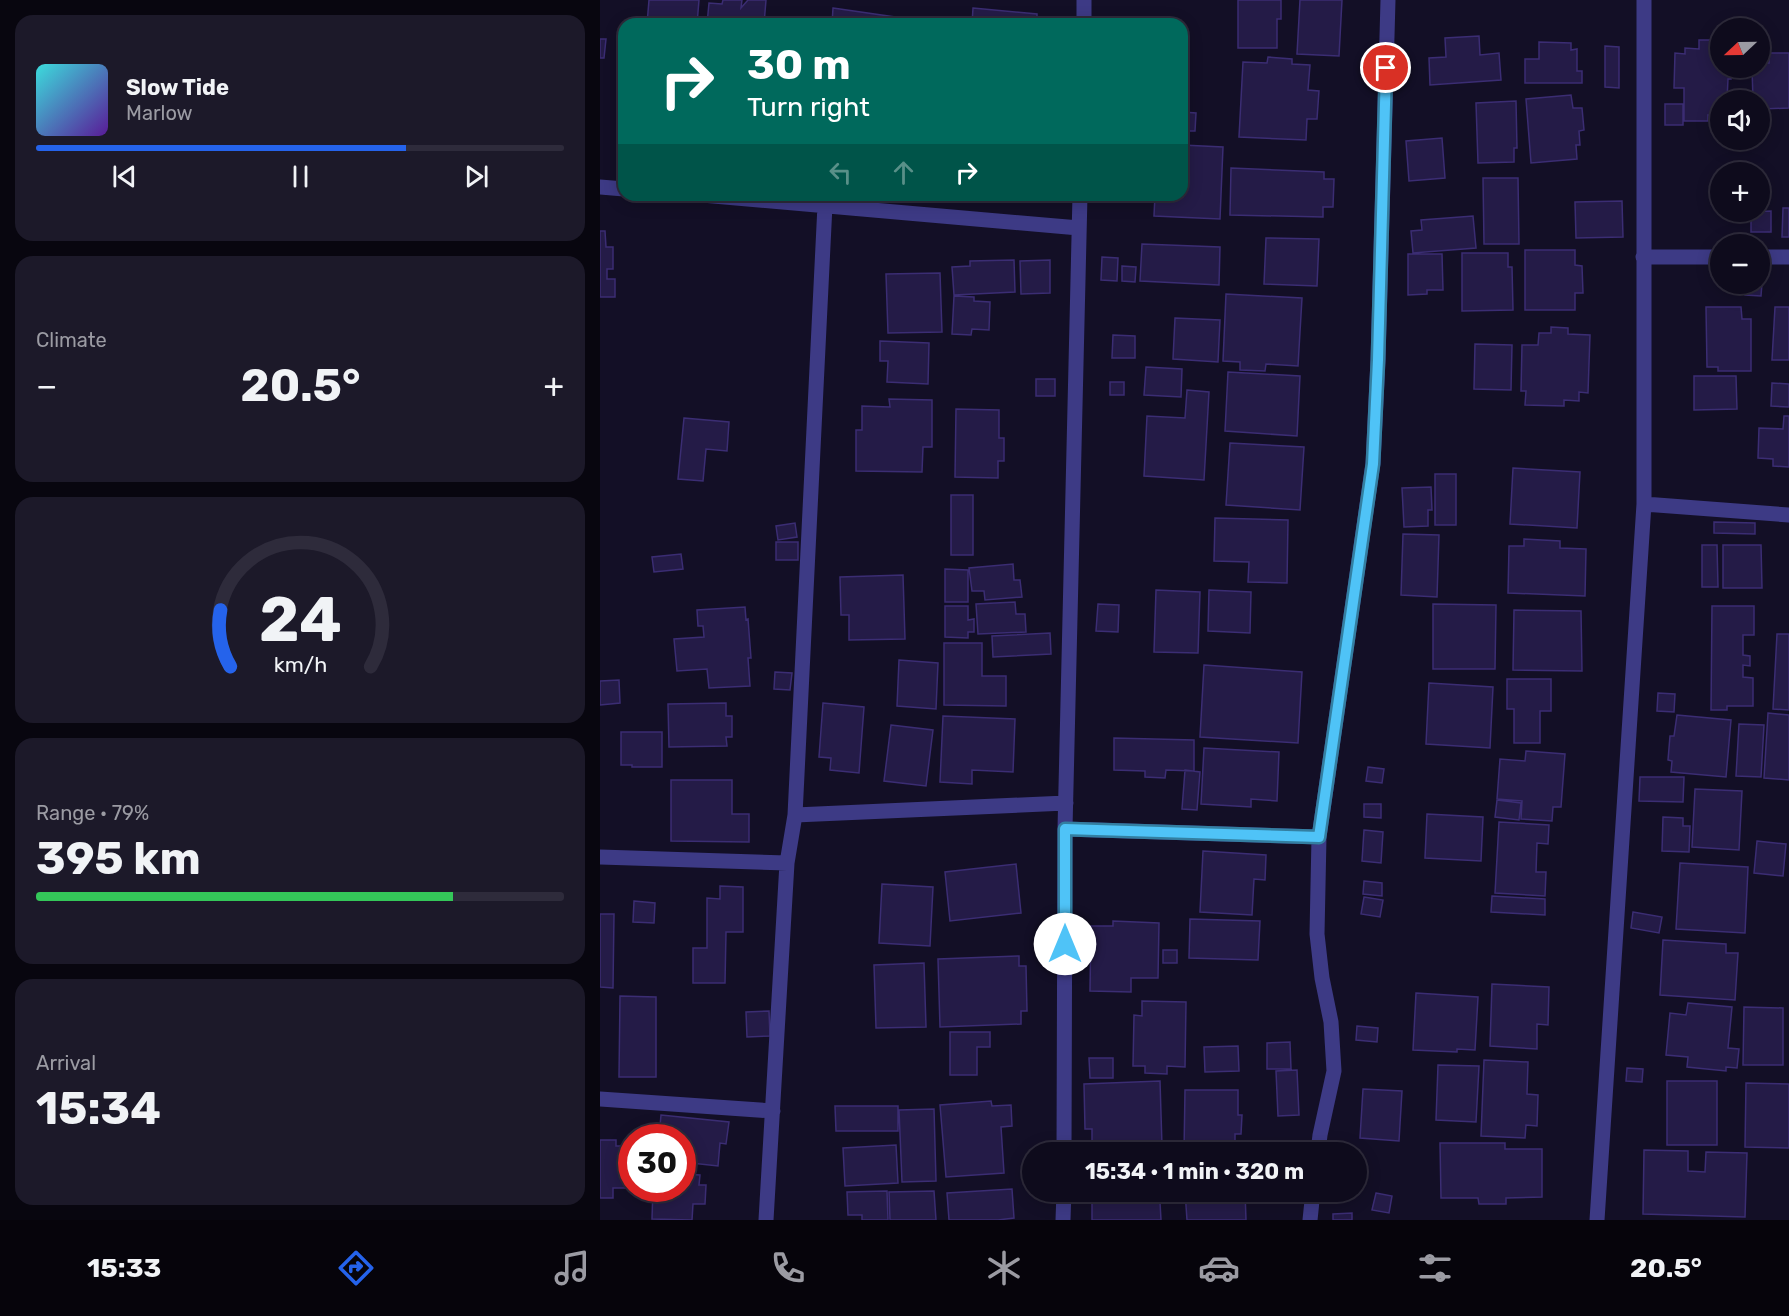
<!DOCTYPE html>
<meta charset="utf-8">
<style>
:root{--surface:#0e0b1c;--page:#1c1929;--text:#f1f3f6;--muted:#9b9ba3;--line:#2e2b3b;--accent:#2563eb}
body{margin:0;font-family:Rubik,sans-serif;background:var(--page);color:var(--text);height:100vh;display:flex;flex-direction:column;font-size:22px;white-space:nowrap}
*{box-sizing:border-box;margin:0}
p{font-size:20px;color:var(--muted)}
.icon{flex:none;width:33px;height:33px;fill:none;stroke:currentColor;stroke-width:2;stroke-linecap:round;stroke-linejoin:round}
.map{position:relative;flex:1;overflow:hidden}
.drawer{display:flex;flex-direction:column;gap:15px;padding:15px;background:#08060f;width:600px}
.drawer>*{flex:none}
.banner{position:absolute;left:18px;top:18px;width:570px;height:183px;border-radius:18px;box-shadow:0 3px 15px #0003,0 0 0 2px var(--line);background:#00695c;color:#fff;overflow:hidden}
.needle{width:39px;rotate:248deg}
.fabs{position:absolute;left:1110px;top:18px;display:grid;gap:12px}
.fabs a{display:grid;place-items:center;width:60px;height:60px;border-radius:50%;background:var(--surface);box-shadow:0 3px 15px #0003,0 0 0 2px var(--line);font-size:30px}
.speed{position:absolute;left:18px;top:1124px;display:flex;gap:12px;font-size:30px;font-weight:700;text-align:center}
.speed>*{display:grid;place-content:center;width:78px;height:78px;border-radius:50%;background:var(--surface);box-shadow:0 3px 15px #0003,0 0 0 2px var(--line);line-height:1}
.speed .limit{border:9px solid #d22;background:#fff;color:#111}
.pin{position:absolute;display:grid;place-items:center;width:51px;height:51px;color:#fff;margin:-26px;border:3px solid #fff;border-radius:50%;box-shadow:0 2px 6px #0007}
.me{position:absolute;width:66px;margin:-33px;rotate:0deg;stroke-linejoin:round;filter:drop-shadow(0 0 4px #0008)}
.turn{display:flex;align-items:center;gap:21px;height:126px;padding:0 30px;font-size:27px}
.turn .icon{width:78px;height:78px;stroke-width:2.5}
.turn b{display:block;font-size:42px;line-height:51px}
.lanes{display:flex;align-items:center;height:57px;padding:0 30px;background:#0003;justify-content:center;gap:30px;direction:ltr}
.lanes .off{opacity:.35}
.big{font-size:45px;font-weight:700;line-height:1.1}
.drawer .card{flex:1;display:flex;flex-direction:column;justify-content:center;gap:9px;min-width:0;padding:0 21px;border-radius:18px;background:var(--page)}
.drawer .dial{align-items:center;gap:0}
.dial svg{height:156px;overflow:visible;fill:none;stroke:var(--line);stroke-width:7;stroke-linecap:round;text-anchor:middle}
.dial text{fill:var(--text);stroke:none}
.song{display:flex;align-items:center;gap:18px}
.cover{width:72px;height:72px;border-radius:9px;background:linear-gradient(135deg,hsl(180 70% 55%),hsl(270 70% 35%))}
.played{height:6px;border-radius:3px;background:linear-gradient(90deg,var(--accent) 70%,var(--line) 70%)}
.keys{display:flex;justify-content:space-around;direction:ltr}
.heat{display:flex;justify-content:space-between;align-items:center;font-size:33px;direction:ltr}
.charge{height:9px;border-radius:4px;background:linear-gradient(90deg,#34c759 79%,var(--line) 0)}
.trip{position:absolute;left:422px;top:1142px;width:345px;height:60px;border-radius:30px;background:var(--surface);box-shadow:0 3px 15px #0003,0 0 0 2px var(--line);font-weight:700;line-height:60px;text-align:center}
.tab-bar{display:flex;height:96px;justify-content:space-around;align-items:center;background:#06040b;color:var(--muted)}
.tab-bar .icon{width:42px;height:42px}
.tab-bar .current{color:var(--accent)}
.tab-bar b{font-size:27px;color:var(--text)}
main{display:flex;flex:1;min-height:0}
.map>svg:first-child{display:block}
</style>
<main>
<section class="drawer">
<div class="card">
<div class="song"><i class="cover"></i><div><b>Slow Tide</b><p>Marlow</p></div></div>
<div class="played"></div>
<div class="keys"><svg class="icon" aria-label="previous" viewBox="0 0 24 24"><path d="M18 5L8 12l10 7zM5 5v14"/></svg><svg class="icon" aria-label="pause" viewBox="0 0 24 24"><path d="M8 5v14M16 5v14"/></svg><svg class="icon" aria-label="next" viewBox="0 0 24 24"><path d="M6 5l10 7-10 7zM19 5v14"/></svg></div>
</div>
<div class="card"><p>Climate</p>
<div class="heat"><a>−</a><b class="big">20.5°</b><a>+</a></div>
</div>
<div class="card dial"><svg viewBox="0 0 100 80">
<path d="M14 69A42 42 0 1 1 86 69"/>
<path d="M14 69A42 42 0 0 1 9 40" stroke="#2563eb"/>
<text x="50" y="56" font-size="32" font-weight="700">24</text>
<text x="50" y="72" font-size="11">km/h</text>
</svg></div>
<div class="card"><p>Range · 79%</p><b class="big">395 km</b><div class="charge"></div></div>
<div class="card"><p>Arrival</p><b class="big">15:34</b></div>
</section>
<div class="map">
<svg width="1189" height="1220" viewBox="0 0 1189 1220">
<rect width="100%" height="100%" fill="#130f26"/>
<path fill="#241b47" stroke="#3b2d73" stroke-width="1.5" d="M49,0H99L97,24H47Z
M123,0H142L141,8L148,0H166L164,24H107L109,3L122,4Z
M638,0H681V19H677V48H638Z
M700,0H742L739,56L697,54Z
M233,8L295,17L296,24H232Z
M373,8L437,14V18L456,20V24H372Z
M879,36L880,55L899,53L901,80L830,85L829,58L846,57L845,38Z
M0,39H6L4,58H0Z
M1099,40H1118V49H1120V68H1131V79H1128L1127,100H1120V115H1108V121H1084V88H1074L1075,53L1085,54V48L1099,49Z
M939,42L971,43V50L977,49V71H982V83H925V59H939Z
M1005,46L1019,47V88L1005,87Z
M1169,53H1189V108L1160,109V100H1153L1152,68H1160V63H1169Z
M668,57L692,59V64L710,65L708,90L719,91L717,119H707L706,140L639,137L643,62L667,63Z
M971,95L973,108H982L984,130L979,131L980,145H976L977,159L931,163L926,99Z
M916,101L917,148H914V162L878,163L876,103Z
M1065,104H1083V125H1065Z
M582,112L596,113L595,131H582Z
M842,138L845,178L809,181L806,141Z
M582,145L623,147L620,219L554,216L555,195H582Z
M631,168L724,172V179H734L733,207H723V217L630,215Z
M883,178H918L919,244H884Z
M1022,201L1023,237L976,238L975,202Z
M1183,208H1189V237H1182Z
M1171,211V232H1151V212Z
M873,216L876,248L813,253L811,231L822,230L821,220Z
M0,231H5L6,247H13V269H7V279H15V297H0Z
M666,238L719,239L717,286L664,284Z
M542,244L620,247L619,285L540,281Z
M925,250H975V265L982,266L983,293H975V310H925Z
M862,253H908V267H912L913,310L862,311Z
M808,254H842L843,290H827V294L808,295Z
M502,257L518,258L517,281L501,280Z
M414,260L415,292L354,295L352,267L370,266V261Z
M450,260V293L421,294L420,261Z
M522,266L536,267L535,282L522,281Z
M1160,270H1163L1161,296L1145,295V284H1160Z
M340,273L342,332L288,333L286,274Z
M626,294L702,298L698,366L666,364L665,371L640,370V362L623,361Z
M354,296L374,297V301L390,302L389,330L372,329L371,335L352,334Z
M1106,307H1141L1142,319H1151V371H1118V367H1107Z
M1175,307H1189V360H1172Z
M575,318L620,320L618,362L573,359Z
M951,327L968,328V334L990,335L988,393L979,392V401L964,400V406L925,405L926,391H921L922,345H938L939,333H951Z
M513,335L535,336V358H512Z
M280,341L329,343L328,384L287,382L288,361H280Z
M875,344L912,345L911,390L874,389Z
M546,367L582,369L581,397L544,395Z
M628,372L700,376L697,436L625,431Z
M1094,376H1136L1137,409L1094,410Z
M436,379H455V396H436Z
M510,382H524V395H510Z
M1172,383L1189,384V407L1171,406Z
M587,390L609,392L604,480L544,476L547,416L585,418Z
M289,399L332,400V447H323L322,472L256,471V430H262V406L290,407Z
M356,409L399,410V438H404V461H398V478L355,477Z
M1184,416H1189V467L1173,466V459L1158,458L1159,428L1183,429Z
M84,418L129,422L127,451L106,449L103,481L78,479Z
M630,443L704,447L700,510L626,505Z
M913,468L980,472L977,528L910,524Z
M835,474H856V525H835Z
M831,487L832,510H828V526L804,527L802,488Z
M351,495H373V555H351Z
M615,518L688,520L687,583L648,582L649,562L614,561Z
M1114,522L1155,523V534L1114,533Z
M195,523L197,537L178,540L176,526Z
M803,534L839,535L837,597L801,595Z
M924,539L960,541V548L986,549L985,596L908,593L909,546H924Z
M176,542H198V560H176Z
M1102,545H1117L1118,587H1102Z
M1123,545H1161L1162,588H1123Z
M81,554L83,569L54,572L52,557Z
M413,564L414,580H420L422,597L385,600L384,591H372L369,568Z
M345,569L368,570V602H345Z
M303,575L305,639L249,640V615H241L240,577Z
M556,590L600,592L598,653L554,652Z
M609,590L651,592L650,633L608,631Z
M415,602L416,614H425L426,632L378,634L376,604Z
M498,604L519,605L518,632L496,631Z
M833,604L896,605L895,669H833Z
M345,606H368V620L374,619V632H368V638L345,637Z
M1112,606H1154V635H1143V655L1150,656V666L1143,665V677L1153,678V706H1127V710H1111Z
M145,607L146,620L148,619L151,658H148L150,686L109,688L107,669L77,671L74,639L104,637L103,626H98L97,610Z
M914,610L981,611L982,671L913,670Z
M450,633L451,654L393,657L392,636Z
M1177,634H1189V710L1173,709Z
M344,643H382V676H406V706L344,705Z
M299,660L338,663L336,709L297,706Z
M604,665L702,672L698,743L600,737Z
M175,672L192,673L190,690L174,689Z
M907,679H951V711H940V743H914V709H907Z
M19,680L20,703L0,705V681Z
M829,683L893,687L890,748L826,744Z
M1058,693L1075,694L1074,712L1057,711Z
M126,703V716H132V737H126L127,746L69,747L68,704Z
M223,703L264,707L259,773L230,770L231,758L219,757Z
M1168,713L1189,715V780L1164,778Z
M1077,715L1131,720L1126,777L1071,772L1072,761L1068,760L1070,736H1074Z
M343,716L415,719L413,772L372,770V784L340,782Z
M1139,724L1164,725L1161,777L1136,776Z
M291,725L333,730L326,786L284,781Z
M21,732H62V767H32V765H21Z
M514,738L594,740V771L566,770L565,778L545,777V771L514,770Z
M604,748L679,752L677,801L651,799V807L601,804Z
M926,751L965,754L961,807H953L952,821L921,819L922,801L897,799L900,759L925,761Z
M768,767L784,769L782,783L766,781Z
M585,770L600,772L597,810L582,809Z
M1040,777H1084L1083,802L1039,801Z
M71,780H132V814H149V842L71,841Z
M1095,789L1142,791L1139,850L1092,847Z
M897,800L921,803L919,820L895,817Z
M764,804H781V818L764,817Z
M827,814L883,817L881,861L825,858Z
M1063,817L1083,818V826H1090L1089,852L1062,851Z
M899,822L949,825L948,844L937,843L936,872H946L945,896L895,893Z
M764,830L783,832L781,863L762,861Z
M1157,841L1186,844L1183,876L1154,873Z
M603,851L666,855L665,880L654,879L652,915L600,912Z
M1080,863L1148,867L1145,933L1076,929Z
M416,864L421,913L350,921L345,872Z
M764,881L782,883V896L763,894Z
M282,884L333,887L330,946L279,943Z
M120,886L143,887V932H126L125,983H93V948H107V898L120,899Z
M892,896L945,899V915L891,912Z
M764,897L783,900L780,917L761,914Z
M34,901L55,903L54,923L33,922Z
M1033,912L1062,917L1059,933L1031,928Z
M0,914H14L13,988L0,987Z
M590,919L660,921L658,960L589,958Z
M513,921L559,923L558,978H531V992L490,991L491,926H513Z
M1063,940L1126,944V953H1138L1135,1000L1060,995Z
M563,950H577V963H563Z
M419,956V966H426L427,1011H421V1024L340,1027L338,959Z
M324,963L326,1027L276,1028L274,965Z
M892,984L949,987L948,1025L937,1024V1049L890,1046Z
M816,993L878,997L875,1050L857,1049V1052L813,1050Z
M20,996L56,997V1077H19Z
M542,1001L586,1002L585,1067L567,1066V1074L545,1073V1066H533L534,1015L542,1016Z
M1088,1003L1132,1007L1128,1048L1139,1049L1137,1068L1126,1067V1071L1087,1067L1088,1057L1066,1055L1070,1013L1086,1015Z
M1144,1007L1183,1008V1065H1143Z
M169,1011L170,1036L147,1037L146,1012Z
M757,1026L778,1028L777,1042L756,1040Z
M350,1032H390V1047H377V1075H350Z
M690,1042L691,1069H667V1043Z
M638,1046L639,1071L605,1072L604,1047Z
M489,1058H513V1078H490Z
M884,1060L928,1062L927,1094L938,1095L937,1126L926,1125L925,1138L881,1136Z
M838,1065L879,1066L876,1122L836,1120Z
M1027,1068L1043,1069L1042,1082L1026,1081Z
M697,1070L699,1115L678,1116L676,1071Z
M560,1081L562,1146L492,1148V1129H485L484,1084Z
M1067,1081H1117V1145H1067Z
M1146,1083L1189,1084V1148L1145,1147Z
M763,1089L802,1091L799,1141L760,1138Z
M585,1090H638V1115H642L641,1134H635V1152H584Z
M391,1101L392,1106L411,1105L412,1126L401,1127L404,1173L346,1177L340,1105Z
M235,1106H298V1131H236Z
M334,1109L336,1181L302,1182L299,1110Z
M61,1115L129,1122L126,1144L120,1143L118,1166L82,1162V1137H59Z
M0,1140H16V1146H32V1188H13V1198H0Z
M840,1143H905V1149H942V1197L906,1198V1204H879L878,1198H841Z
M296,1145L298,1183L245,1186L243,1148Z
M1044,1150L1088,1151V1171L1105,1172L1106,1152L1147,1153L1145,1217L1043,1214Z
M82,1174L100,1175L99,1185H106L105,1204H93L92,1220L52,1219L53,1188H82Z
M412,1189L414,1218L398,1220H349L347,1193Z
M287,1191L288,1220H262V1215H248L247,1192Z
M334,1191L336,1220H290L289,1192Z
M492,1191H569V1202H560L561,1220H492Z
M585,1191H645L646,1220H587Z
M776,1193L792,1196L789,1213L772,1210Z
M752,1213V1220H733V1214Z"/>
<g fill="none" stroke-linecap="round" stroke-linejoin="round">
<path stroke="#3d3a85" stroke-width="15" d="M484,24V0
M0,187L24,189
M102,195L479,228
M1043,257H1120
M1160,257H1189
M1044,504L1189,515
M195,815L466,803
M465,829L719,837
M0,857L187,863
M0,1099L173,1111
M464,1152L465,829L480,195
M718,1152L720,1135L734,1071L731,1022L722,978L717,934L719,837L773,463L778,360L788,0
M166,1220L187,863L195,815L225,205
M463,1220L464,1191
M710,1220L713,1191
M997,1220L1044,504V0"/>
</g>
<g fill="none" stroke-linecap="round" stroke-linejoin="round">
<g stroke="#337fa1" stroke-width="15">
<path id="route" d="M465,944V829L719,837L773,464L778,360L786,68"/>
</g>
<use href="#route" stroke="#4fc3f7" stroke-width="10"/>
</g>
</svg>
<div class="fabs">
<a><svg class="needle" viewBox="-14 -14 28 28"><path d="M0-13l5 13h-10z" fill="#e53935"/><path d="M0 13l5-13h-10z" fill="#9b9ba3"/></svg></a>
<a><svg class="icon" aria-label="sound" viewBox="0 0 24 24"><path d="M4 9h4l5-4v14l-5-4H4zM17 9q2 3 0 6"/></svg></a>
<a>+</a>
<a>−</a>
</div>
<div class="speed"><div class="limit">30</div></div>
<div class="pin" style="left:786px;top:68px;background:#d93025"><svg class="icon" aria-label="arrive" viewBox="0 0 24 24"><path d="M6 21V4h12l-3 4 3 4H6"/></svg></div>
<svg class="me" style="left:465px;top:944px" viewBox="-20 -20 40 40"><circle r="19" fill="#fff"/><path d="M0-13L10 11 0 6-10 11z" fill="#4fc3f7"/></svg>
<div class="trip">15:34 · 1 min · 320 m</div>
<div class="banner">
<div class="turn"><svg class="icon" aria-label="right" viewBox="0 0 24 24"><path d="M7 20v-9h11M14 6l5 5-5 5"/></svg><div><b>30 m</b>Turn right</div></div>
<div class="lanes"><svg class="icon off" aria-label="left" viewBox="0 0 24 24"><path d="M17 20v-9H6M10 6l-5 5 5 5"/></svg><svg class="icon off" aria-label="ahead" viewBox="0 0 24 24"><path d="M12 20V5M6 11l6-6 6 6"/></svg><svg class="icon" aria-label="right" viewBox="0 0 24 24"><path d="M7 20v-9h11M14 6l5 5-5 5"/></svg></div>
</div>
</div>
</main>
<nav class="tab-bar">
<b>15:33</b>
<svg class="icon current" aria-label="directions" viewBox="0 0 24 24"><path d="M12 3l9 9-9 9-9-9zM9 14v-3h6M13 9l2 2-2 2"/></svg>
<svg class="icon" aria-label="music" viewBox="0 0 24 24"><path d="M9 18V5l10-2v13"/><circle cx="6" cy="18" r="3"/><circle cx="16" cy="16" r="3"/></svg>
<svg class="icon" aria-label="phone" viewBox="0 0 24 24"><path d="M5 4h4l2 5-3 2q2 4 5 5l2-3 5 2v4C11 20 4 13 5 4z"/></svg>
<svg class="icon" aria-label="climate" viewBox="0 0 24 24"><path d="M12 3v18M4 7l16 10M4 17L20 7"/></svg>
<svg class="icon" aria-label="car" viewBox="0 0 24 24"><path d="M5 17H2v-5l4-1 3-4h7l3 4 3 1v5h-3M9 17h6M6 11h13"/><circle cx="7" cy="17" r="2"/><circle cx="17" cy="17" r="2"/></svg>
<svg class="icon" aria-label="filters" viewBox="0 0 24 24"><path d="M4 7h16M4 17h16"/><circle cx="9" cy="7" r="2"/><circle cx="15" cy="17" r="2"/></svg>
<b>20.5°</b>
</nav>
